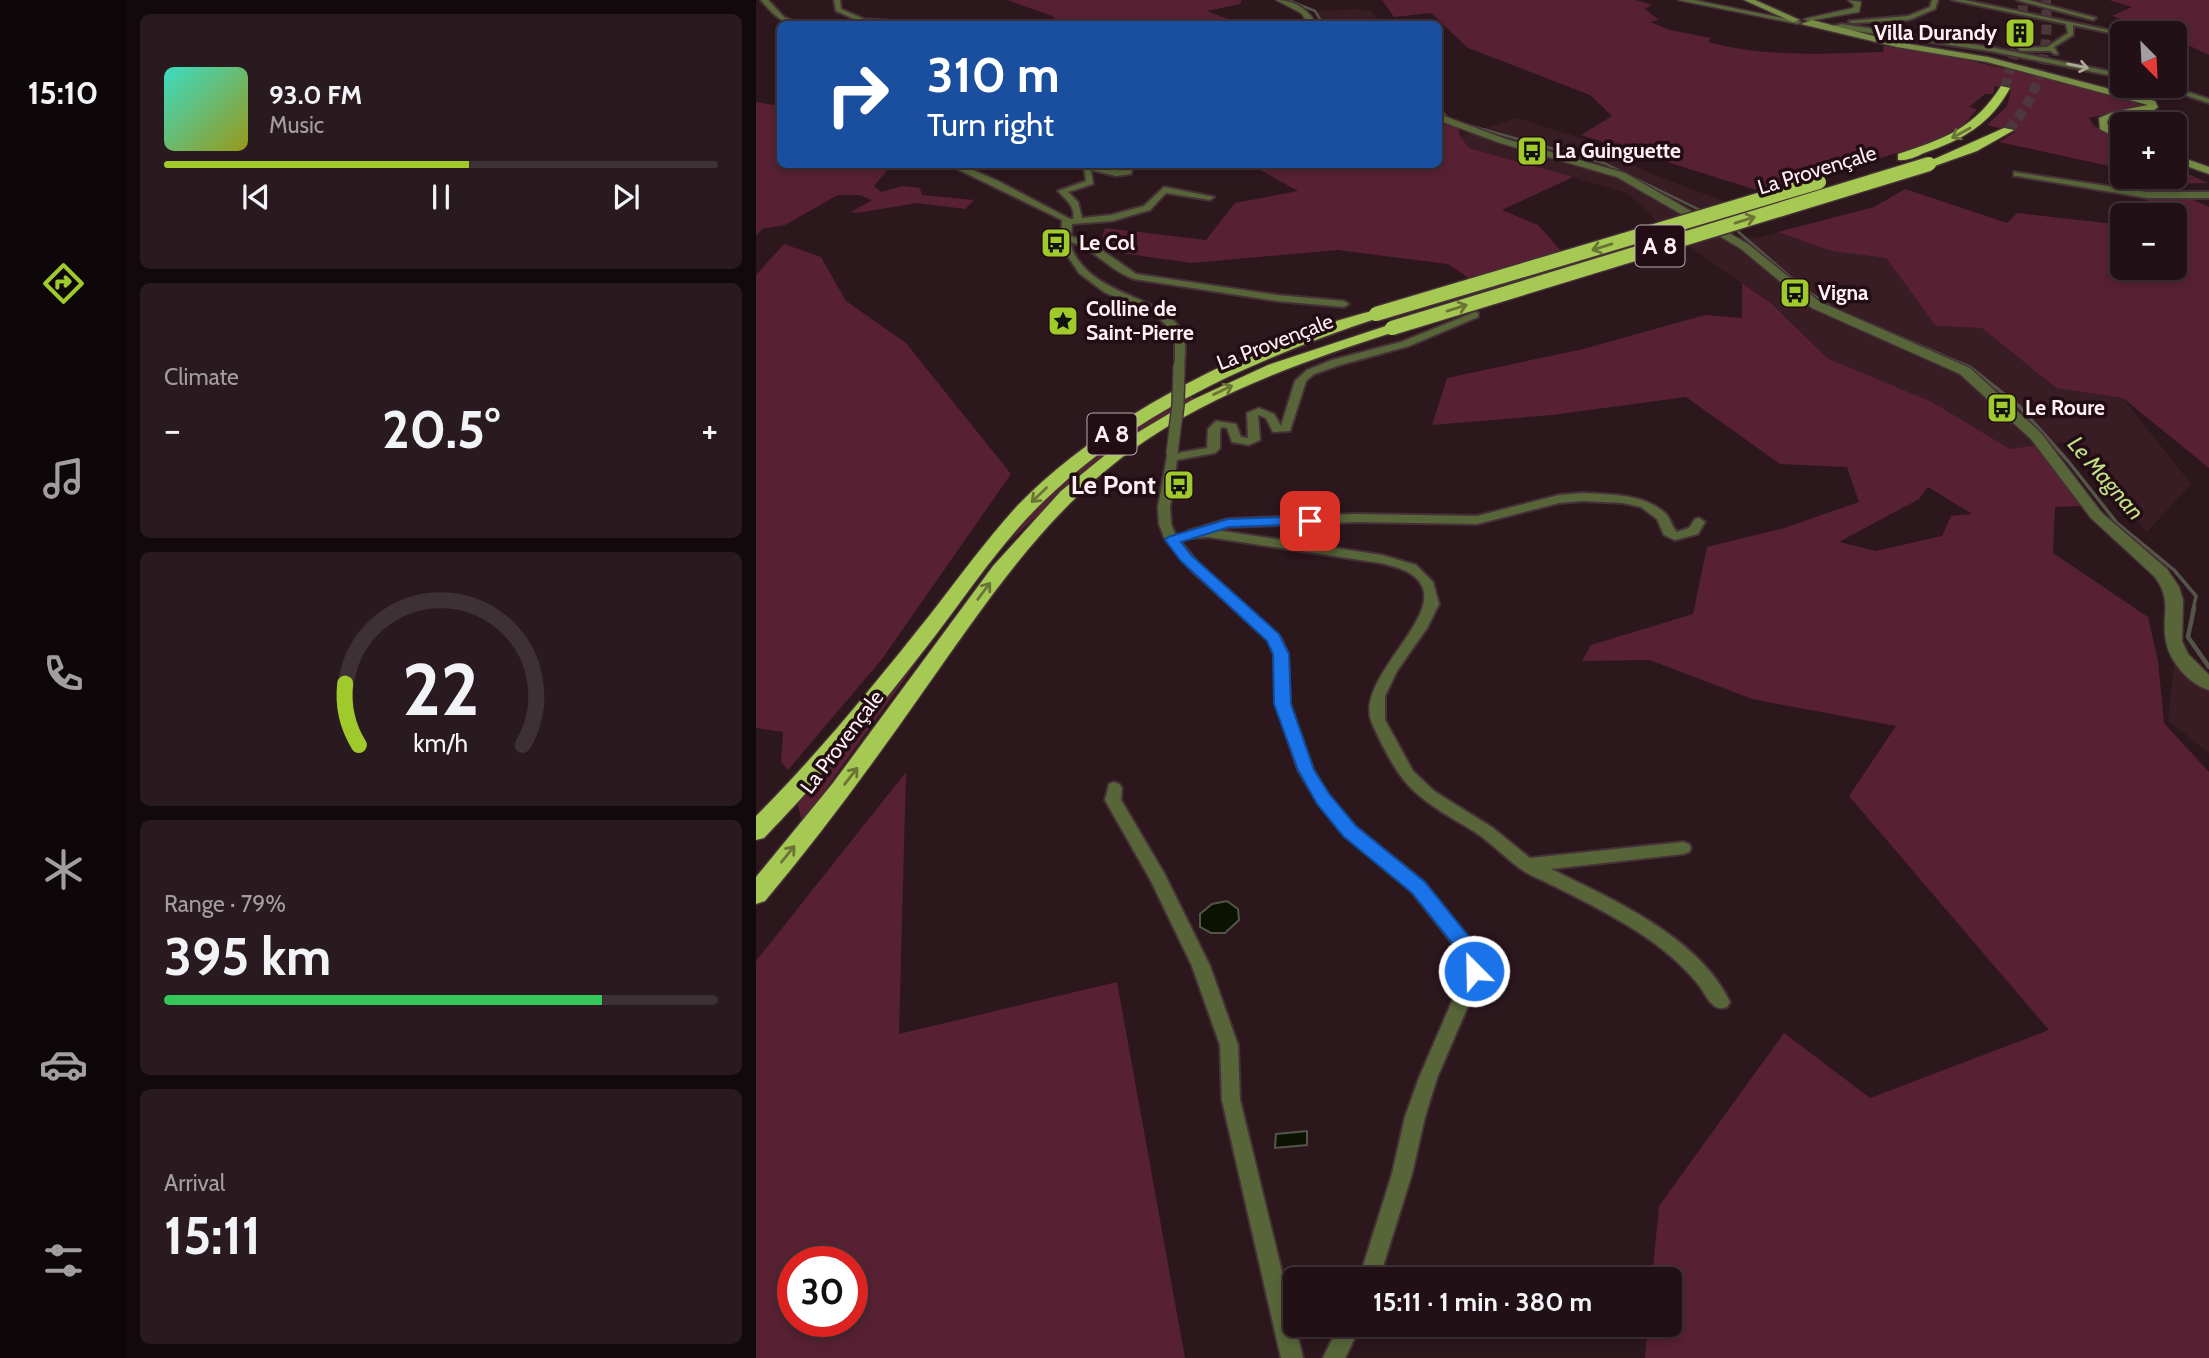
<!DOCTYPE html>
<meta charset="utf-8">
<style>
:root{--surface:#211116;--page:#291a1f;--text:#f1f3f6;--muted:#a29da1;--line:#3e3135;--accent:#a0c92b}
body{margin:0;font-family:Cabin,sans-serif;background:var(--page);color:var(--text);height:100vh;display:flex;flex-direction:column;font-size:26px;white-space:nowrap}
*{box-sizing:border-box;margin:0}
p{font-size:23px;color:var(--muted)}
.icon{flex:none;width:38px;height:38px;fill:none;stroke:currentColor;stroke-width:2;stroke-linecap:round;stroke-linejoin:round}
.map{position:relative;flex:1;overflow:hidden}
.panel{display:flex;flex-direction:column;gap:14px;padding:14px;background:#12090c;width:630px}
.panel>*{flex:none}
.guide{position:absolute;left:21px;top:21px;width:665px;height:147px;border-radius:10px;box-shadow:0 4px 10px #0003,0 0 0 2px var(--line);background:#1a4fa0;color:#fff;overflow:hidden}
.needle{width:46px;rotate:156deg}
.buttons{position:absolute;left:1354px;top:21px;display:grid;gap:14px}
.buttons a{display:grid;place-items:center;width:77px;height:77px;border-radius:10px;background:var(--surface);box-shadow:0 4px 10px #0003,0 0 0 2px var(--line);font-size:35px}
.speed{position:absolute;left:21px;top:1246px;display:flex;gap:14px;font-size:35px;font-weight:700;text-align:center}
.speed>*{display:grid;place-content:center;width:91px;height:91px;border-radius:50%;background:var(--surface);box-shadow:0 4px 10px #0003,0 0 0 2px var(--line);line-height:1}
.speed .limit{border:10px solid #d22;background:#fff;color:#111}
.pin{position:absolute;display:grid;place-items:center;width:60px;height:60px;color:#fff;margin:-30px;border-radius:14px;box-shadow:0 4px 10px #0006}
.me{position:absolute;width:77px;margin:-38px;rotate:337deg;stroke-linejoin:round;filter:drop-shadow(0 0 5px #0008)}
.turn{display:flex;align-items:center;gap:24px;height:147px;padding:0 35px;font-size:32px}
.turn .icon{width:91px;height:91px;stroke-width:2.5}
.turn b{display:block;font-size:49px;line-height:60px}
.big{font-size:52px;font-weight:700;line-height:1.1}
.panel .widget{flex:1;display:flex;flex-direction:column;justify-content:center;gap:10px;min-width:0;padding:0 24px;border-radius:10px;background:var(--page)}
.panel .dial{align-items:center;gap:0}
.dial svg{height:182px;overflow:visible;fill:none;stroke:var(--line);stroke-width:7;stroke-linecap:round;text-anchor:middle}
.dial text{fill:var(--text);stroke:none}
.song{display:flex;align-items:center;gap:21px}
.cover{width:84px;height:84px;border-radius:10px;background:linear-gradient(135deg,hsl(170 70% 55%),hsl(60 70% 35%))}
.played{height:7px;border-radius:4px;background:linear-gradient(90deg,var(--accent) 55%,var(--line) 55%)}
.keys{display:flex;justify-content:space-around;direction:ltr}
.heat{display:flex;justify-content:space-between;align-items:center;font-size:38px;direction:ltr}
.charge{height:10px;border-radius:5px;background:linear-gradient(90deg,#34c759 79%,var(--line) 0)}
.trip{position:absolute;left:527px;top:1267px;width:399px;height:70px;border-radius:10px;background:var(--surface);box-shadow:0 4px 10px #0003,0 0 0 2px var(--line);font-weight:700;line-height:70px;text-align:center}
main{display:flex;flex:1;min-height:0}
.tab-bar{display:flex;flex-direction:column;width:126px;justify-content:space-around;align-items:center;background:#0d0709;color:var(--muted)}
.tab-bar .icon{width:49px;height:49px}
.tab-bar .selected{color:var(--accent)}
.tab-bar b{font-size:32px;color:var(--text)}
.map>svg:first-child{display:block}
</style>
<main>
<nav class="tab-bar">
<b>15:10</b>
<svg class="icon selected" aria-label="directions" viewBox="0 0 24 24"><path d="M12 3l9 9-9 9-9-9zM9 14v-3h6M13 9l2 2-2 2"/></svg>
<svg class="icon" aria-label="music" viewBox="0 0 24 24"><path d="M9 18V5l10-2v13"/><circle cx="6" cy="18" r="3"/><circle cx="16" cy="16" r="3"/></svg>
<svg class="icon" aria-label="phone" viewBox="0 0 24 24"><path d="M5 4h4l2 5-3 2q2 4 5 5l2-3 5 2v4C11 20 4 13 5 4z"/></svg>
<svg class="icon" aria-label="climate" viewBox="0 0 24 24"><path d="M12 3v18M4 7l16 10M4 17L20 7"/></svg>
<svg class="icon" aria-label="car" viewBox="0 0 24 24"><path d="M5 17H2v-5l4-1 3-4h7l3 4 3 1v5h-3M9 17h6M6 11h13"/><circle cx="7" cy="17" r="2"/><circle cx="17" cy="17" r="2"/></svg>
<svg class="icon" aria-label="filters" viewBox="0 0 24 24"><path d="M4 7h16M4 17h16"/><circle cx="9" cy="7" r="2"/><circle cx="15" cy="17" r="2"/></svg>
</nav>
<section class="panel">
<div class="widget">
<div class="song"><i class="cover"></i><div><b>93.0 FM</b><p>Music</p></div></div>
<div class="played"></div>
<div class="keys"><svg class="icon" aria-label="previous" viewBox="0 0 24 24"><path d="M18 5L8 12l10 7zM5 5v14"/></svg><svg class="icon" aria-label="pause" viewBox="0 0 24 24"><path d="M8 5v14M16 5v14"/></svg><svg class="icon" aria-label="next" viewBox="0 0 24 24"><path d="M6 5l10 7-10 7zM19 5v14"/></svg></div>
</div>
<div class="widget"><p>Climate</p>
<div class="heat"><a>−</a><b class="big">20.5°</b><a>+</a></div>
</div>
<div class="widget dial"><svg viewBox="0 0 100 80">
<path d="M14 69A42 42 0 1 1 86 69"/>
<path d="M14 69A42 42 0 0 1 8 42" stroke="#a0c92b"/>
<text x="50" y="56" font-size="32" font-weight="700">22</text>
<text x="50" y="72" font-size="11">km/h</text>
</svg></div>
<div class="widget"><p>Range · 79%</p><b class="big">395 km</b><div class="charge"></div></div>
<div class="widget"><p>Arrival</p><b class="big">15:11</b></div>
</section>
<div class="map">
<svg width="1453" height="1358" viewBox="0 0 1453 1358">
<rect width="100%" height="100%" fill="#2c171d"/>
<path fill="#391d25" d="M602,9L614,11L628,24H569L561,11Z
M761,118L828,139L896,174L970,202L903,223L871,193L713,148L704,136Z
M1022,232L1075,251L1130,258L1180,326L1226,328L1300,388L1367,398L1435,484L1391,532L1307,442L1254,449L1176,402L1071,358L1016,304L931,245L960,234L1001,238Z
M1418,664L1453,686V753L1412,721Z"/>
<path fill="#572133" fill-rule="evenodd" d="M251,0H486L484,4L451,11L480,22L514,21L520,24H300L297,16Z
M626,0H880L896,5L889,9L903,20L894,22L914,30L955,38L952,42C1007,57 1070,54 1127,52L1128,46L1189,55L1320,85L1377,99L1386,106L1333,118L1338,126L1367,140V176L1358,167L1243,142L1259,132L1231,125L1251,106L1255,89L1239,86L1237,94H1229L1213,107L1221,109L1208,125L1170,144L1010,193L825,135L856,116L834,95L712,48L675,13L638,17Z
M1353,0H1453V55L1419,39V33H1402L1356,16L1376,7Z
M0,102L24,106V164L136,165L118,186L125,192L146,186L164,188L166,195L218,200L209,209L161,203L101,213L95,212L116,200L103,195H82L29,225L6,229L0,236Z
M683,117L703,129L704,136L713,148L817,177L746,210L782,225L807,253L714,279L692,264L581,250L436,263L343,250L349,228L450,240L479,203L542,191L495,165L682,164Z
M1419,168L1452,183L1401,184L1394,188L1423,193L1453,207V468L1367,398L1300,388L1226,328L1180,326L1130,258L1075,251L1022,232L1118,207L1149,189L1251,223L1261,213L1367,225V268H1419V215H1386L1391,201L1367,177H1419Z
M28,244L65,257L90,301L150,343L255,474L126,659L32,770L25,762L27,732L0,728V275Z
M986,283L1016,304L1071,358L1176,402L1254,449L1282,445L1324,506L1299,507L1297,553L1392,617L1402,661L1408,723L1453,772V1358H889L892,1325H914V1279H896L903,1206L1028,1033L1114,1098L1293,1030L1093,796L1140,726L996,699L894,660L826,661L835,645L937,614L951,547L1028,528L1103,502L1091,467L1024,464L930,397L796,415L676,425L691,378L827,349L949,315L986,318ZM1172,487L1216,514L1195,516L1186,536L1120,551L1083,542L1163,499Z
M433,393L438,399C362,442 313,484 251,544L283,505L348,448Z
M174,644L46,822L41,802Z
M150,772L143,1034L361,982L429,1358H0V961ZM37,1262H96V1321H37Z"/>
<path fill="#0b1300" stroke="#545549" stroke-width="2" d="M471,901L482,909L483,920L469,933H455L444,927V914L456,904Z
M551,1131V1145L519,1148L520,1134Z"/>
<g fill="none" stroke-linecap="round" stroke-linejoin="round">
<path stroke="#545549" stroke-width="2.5" d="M532,0L559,11L567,24
M682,108L693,119
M705,123L848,163L948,212
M978,228L1047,288L1074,306
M1114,324L1184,354"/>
<path stroke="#545549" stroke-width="3.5" d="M1180,353L1214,367L1262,405L1312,461L1361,523L1418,570L1440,596L1437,610"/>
<path stroke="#545549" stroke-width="4.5" d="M1438,608L1432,637L1453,667"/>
<path stroke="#4c373d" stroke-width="10" stroke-dasharray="10 5" stroke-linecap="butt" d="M1249,88L1266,23L1267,0
M1252,130C1286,93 1293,49 1290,0"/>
<g stroke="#453137" stroke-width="4">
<path id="minor" d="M5,0H12L28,17L45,24C27,26 16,13 5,0Z
M78,0H84L85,9L108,19L174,24L107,23L80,11Z
M1176,0H1182L1179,9L1153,20L1096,23L1093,21L1152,16L1174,7Z
M1196,0H1208L1362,32L1359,34L1317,25V35L1298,47L1302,54H1298L1294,51H1264L1262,48L1291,47L1312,33L1310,24Z
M1261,0H1272L1340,18L1337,20Z
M1086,24L1234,47L1367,74V78L1234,51L1072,27Z
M1402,86H1413L1453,99V103Z
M191,164H203L242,181L314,219H317C320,206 309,199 302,191L330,181L328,167C340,161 355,172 368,170L369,164H377L375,174L360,176L335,170L337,184L312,192L322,202L326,218L355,215L388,206L408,187L458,197L454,200L410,193L394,210L356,221L316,224L315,236L340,246L380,274L521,295L588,301L593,304L588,307L521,301L378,279C354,271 339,249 315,242C315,251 320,258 326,265C353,297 408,299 424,329C431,341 429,353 428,366L423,369L419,368V341L414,329L400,315L348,292L323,273L305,246L306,220Z
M1258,172L1391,192H1453V198H1391L1261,176H1258Z
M719,312L722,313V317L653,346L584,365L558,374L550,381L534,431L517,432L510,418L502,415L504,440L493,445L476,442L471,428L466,427L464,430V448L459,453L421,460L414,507L415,524L420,536L444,565L525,638L532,654L534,704L557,769L573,796L600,827L668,882L718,945L727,971L681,1078L669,1117L656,1174L623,1279H603L636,1174L649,1117L663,1078L709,971L704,953L656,892L588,835L563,804L542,770L520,704L518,654L512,640L435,570L408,537L403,524L402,507L412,451L416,450L421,453L451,448L452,429L460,421L480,424L485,437L492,438L491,413L503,408L518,414L525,426L539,381L551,370L576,360L645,342Z
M827,493C855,495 886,493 909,513C915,518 915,526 921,532L933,528L939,519L943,518L949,522L942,534L919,540L908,535L901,519L885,507L867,503L827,501L803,503L721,524L600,522L473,527L460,530L626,555L660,565L677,582L683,604L671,628L641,671L629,696V720L657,771L678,791L737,828L774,858L927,842L933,844L935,848L933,852L927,854L795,869C856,899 943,937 974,1002L971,1007C956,1013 950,994 942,984C921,958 892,937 864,921C842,908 820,897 798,886C787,880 774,876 765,869C749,858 736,843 719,832C695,817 665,802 647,779C636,765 623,739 616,723C595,674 712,603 650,571C642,567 632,565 624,563L452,537L436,538L430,534L432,531L472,519L600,514L721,516L803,495Z
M358,782L363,784L366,788L365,800L408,873L454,966L482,1045L484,1100L547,1358H525L466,1100L464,1045L436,966L395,881L349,800L353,784Z
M583,1325H605L589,1358H567Z"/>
</g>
<g stroke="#453137" stroke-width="3">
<path id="tertiary" d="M520,0C539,0 551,9 561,24H553L545,13Z
M922,0H938L1046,22L1042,24Z
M1092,0L1105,2L1103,12L1052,21L1048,19L1097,8L1098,5Z
M682,114L750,139L869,173L992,244L1064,302L1214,368L1285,433L1345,512L1411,569L1423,587L1427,600L1426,641L1432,654L1453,675V690C1434,685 1413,661 1410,641C1405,615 1417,602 1399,577L1335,518L1275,439L1204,374L1056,308L984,248L861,177L744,143L682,120Z"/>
</g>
<g stroke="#453137" stroke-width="3">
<path id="secondary" d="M988,0H999L1044,20L1037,22Z
M1056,20L1141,42L1232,57L1399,101L1402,107L1397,111L1362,117L1351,121L1352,126L1367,134V141L1364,140L1344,129L1343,118L1357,112L1392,105L1231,62L1141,47L1045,24Z
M1419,155L1453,167V174L1419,162Z"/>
</g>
<g stroke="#453137" stroke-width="3">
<path id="motorway" d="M1245,86L1254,88C1235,124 1206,140 1168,153C1160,157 1151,161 1142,160V154C1188,139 1219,128 1245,86Z
M1248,128L1258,130L1221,151L1173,168L1167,164Z
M620,310L625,311L627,314L625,317C502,358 383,409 289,500C247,540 214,590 179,636C125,706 70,774 8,838L0,840V816C62,754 118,685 173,616C202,579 230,540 262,505C349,415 499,340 620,310Z
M636,324L643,328L641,331C549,361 455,393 376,450C289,513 230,603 169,689C118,762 66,833 9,901L0,904V877L77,783L237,566L305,491L364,443L436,400L512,365Z"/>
</g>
<use href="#minor" fill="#576539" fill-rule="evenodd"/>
<use href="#tertiary" fill="#576539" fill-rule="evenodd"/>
<use href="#secondary" fill="#778d45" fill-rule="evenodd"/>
<use href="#motorway" fill="#a6c953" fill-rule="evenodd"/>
<g stroke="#453137" stroke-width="14" stroke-linecap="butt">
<path id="minor-bridge" d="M416,453L422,405L423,366"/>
</g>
<g stroke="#453137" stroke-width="17" stroke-linecap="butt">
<path id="motorway-bridge" d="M620,314L1063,182
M636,328L1173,164"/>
</g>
<use href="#minor-bridge" stroke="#576539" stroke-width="11"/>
<use href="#motorway-bridge" stroke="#a6c953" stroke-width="14"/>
</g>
<defs><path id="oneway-shaft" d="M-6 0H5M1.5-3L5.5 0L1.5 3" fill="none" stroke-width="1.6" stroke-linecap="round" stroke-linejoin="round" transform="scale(1.75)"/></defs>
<use stroke="#abaa96" href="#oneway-shaft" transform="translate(1322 66) rotate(11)"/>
<g stroke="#6b7437">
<use href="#oneway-shaft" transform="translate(1205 133) rotate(151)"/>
<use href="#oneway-shaft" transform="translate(989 220) rotate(-17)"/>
<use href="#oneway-shaft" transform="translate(846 247) rotate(163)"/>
<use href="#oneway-shaft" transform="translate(701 308) rotate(-17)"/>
<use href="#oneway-shaft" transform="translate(467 390) rotate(-26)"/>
<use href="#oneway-shaft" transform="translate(283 495) rotate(136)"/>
<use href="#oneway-shaft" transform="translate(228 591) rotate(-53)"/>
<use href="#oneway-shaft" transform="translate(95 776) rotate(-52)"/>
<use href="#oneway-shaft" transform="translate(32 854) rotate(-51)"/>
</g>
<path fill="#1a73e8" stroke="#114b97" stroke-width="2" d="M554,516L561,521L559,524L473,527L425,542L435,555L523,634L533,654L535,704L558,770L574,795L600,826L669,882L719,944L728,971L725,977L718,979L711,977L704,953L656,893L587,836L561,804L542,770L518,704L517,654L511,641L425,561L409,540L412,537L472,519Z"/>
<defs>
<g id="building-square" transform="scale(1.575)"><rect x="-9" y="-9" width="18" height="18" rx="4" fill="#a0c92b" stroke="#220d14"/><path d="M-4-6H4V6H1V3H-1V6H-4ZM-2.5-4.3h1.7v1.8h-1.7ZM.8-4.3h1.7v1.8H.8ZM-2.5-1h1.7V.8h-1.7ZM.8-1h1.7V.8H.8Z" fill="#111"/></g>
<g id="bus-square" transform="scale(1.575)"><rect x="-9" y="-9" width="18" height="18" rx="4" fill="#a0c92b" stroke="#220d14"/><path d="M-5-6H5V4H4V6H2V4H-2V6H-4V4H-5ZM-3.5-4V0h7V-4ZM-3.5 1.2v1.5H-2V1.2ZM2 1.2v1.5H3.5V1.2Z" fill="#111"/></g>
<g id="sight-square" transform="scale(1.575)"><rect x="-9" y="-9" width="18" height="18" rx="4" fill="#a0c92b" stroke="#220d14"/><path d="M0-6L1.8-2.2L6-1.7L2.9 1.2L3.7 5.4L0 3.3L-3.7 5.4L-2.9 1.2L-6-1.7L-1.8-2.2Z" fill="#111"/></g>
</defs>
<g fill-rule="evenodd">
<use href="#building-square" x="1264" y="33"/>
<use href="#bus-square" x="776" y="151"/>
<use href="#bus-square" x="300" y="243"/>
<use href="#bus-square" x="1039" y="293"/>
<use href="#sight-square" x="307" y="321"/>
<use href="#bus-square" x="1246" y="408"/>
<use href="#bus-square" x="423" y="485"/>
</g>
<g text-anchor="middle" stroke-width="7" stroke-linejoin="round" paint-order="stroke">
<g font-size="21" font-weight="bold" fill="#ffeff2" stroke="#220d14" text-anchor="start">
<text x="1241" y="40" text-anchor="end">Villa Durandy</text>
<text x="799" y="158">La Guinguette</text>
<text x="323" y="250">Le Col</text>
<text x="1062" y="300">Vigna</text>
<text x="330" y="316">Colline de<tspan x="330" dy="24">Saint-Pierre</tspan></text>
<text x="1269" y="415">Le Roure</text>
</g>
<g font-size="21" fill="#ffeff2" stroke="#220d14">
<text transform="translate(1061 170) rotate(-17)" y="7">La Provençale</text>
<text transform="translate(519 342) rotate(-21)" y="7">La Provençale</text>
<text transform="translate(86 742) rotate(-53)" y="7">La Provençale</text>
</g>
<g font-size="23" font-style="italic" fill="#c1df84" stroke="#220d14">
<text transform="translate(1350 478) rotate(49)" y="8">Le Magnan</text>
</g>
<g fill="#220d14" stroke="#bdabaf" stroke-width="2">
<rect x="879.5" y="225.5" width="49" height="41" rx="5"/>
<rect x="331.5" y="413.5" width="49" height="41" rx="5"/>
</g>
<g font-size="24" font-weight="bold" fill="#ffeff2">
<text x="904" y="254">A 8</text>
<text x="356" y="442">A 8</text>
</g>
<g font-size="26" font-weight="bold" fill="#ffeff2" stroke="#220d14" text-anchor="end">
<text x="400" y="494">Le Pont</text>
</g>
</g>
</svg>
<div class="buttons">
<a><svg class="needle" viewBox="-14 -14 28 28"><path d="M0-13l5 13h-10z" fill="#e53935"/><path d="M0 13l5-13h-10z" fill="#a29da1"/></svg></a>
<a>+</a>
<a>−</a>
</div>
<div class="speed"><div class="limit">30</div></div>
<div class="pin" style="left:554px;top:521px;background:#d93025"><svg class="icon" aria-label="arrive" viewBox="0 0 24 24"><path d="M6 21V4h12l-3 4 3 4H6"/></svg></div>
<svg class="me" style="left:718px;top:971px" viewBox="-20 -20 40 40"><circle r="17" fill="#1a73e8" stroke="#fff" stroke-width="3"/><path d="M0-11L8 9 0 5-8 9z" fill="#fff"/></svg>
<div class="trip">15:11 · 1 min · 380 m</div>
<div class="guide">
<div class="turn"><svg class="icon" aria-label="right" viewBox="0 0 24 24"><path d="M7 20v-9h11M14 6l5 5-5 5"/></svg><div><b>310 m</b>Turn right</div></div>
</div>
</div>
</main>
